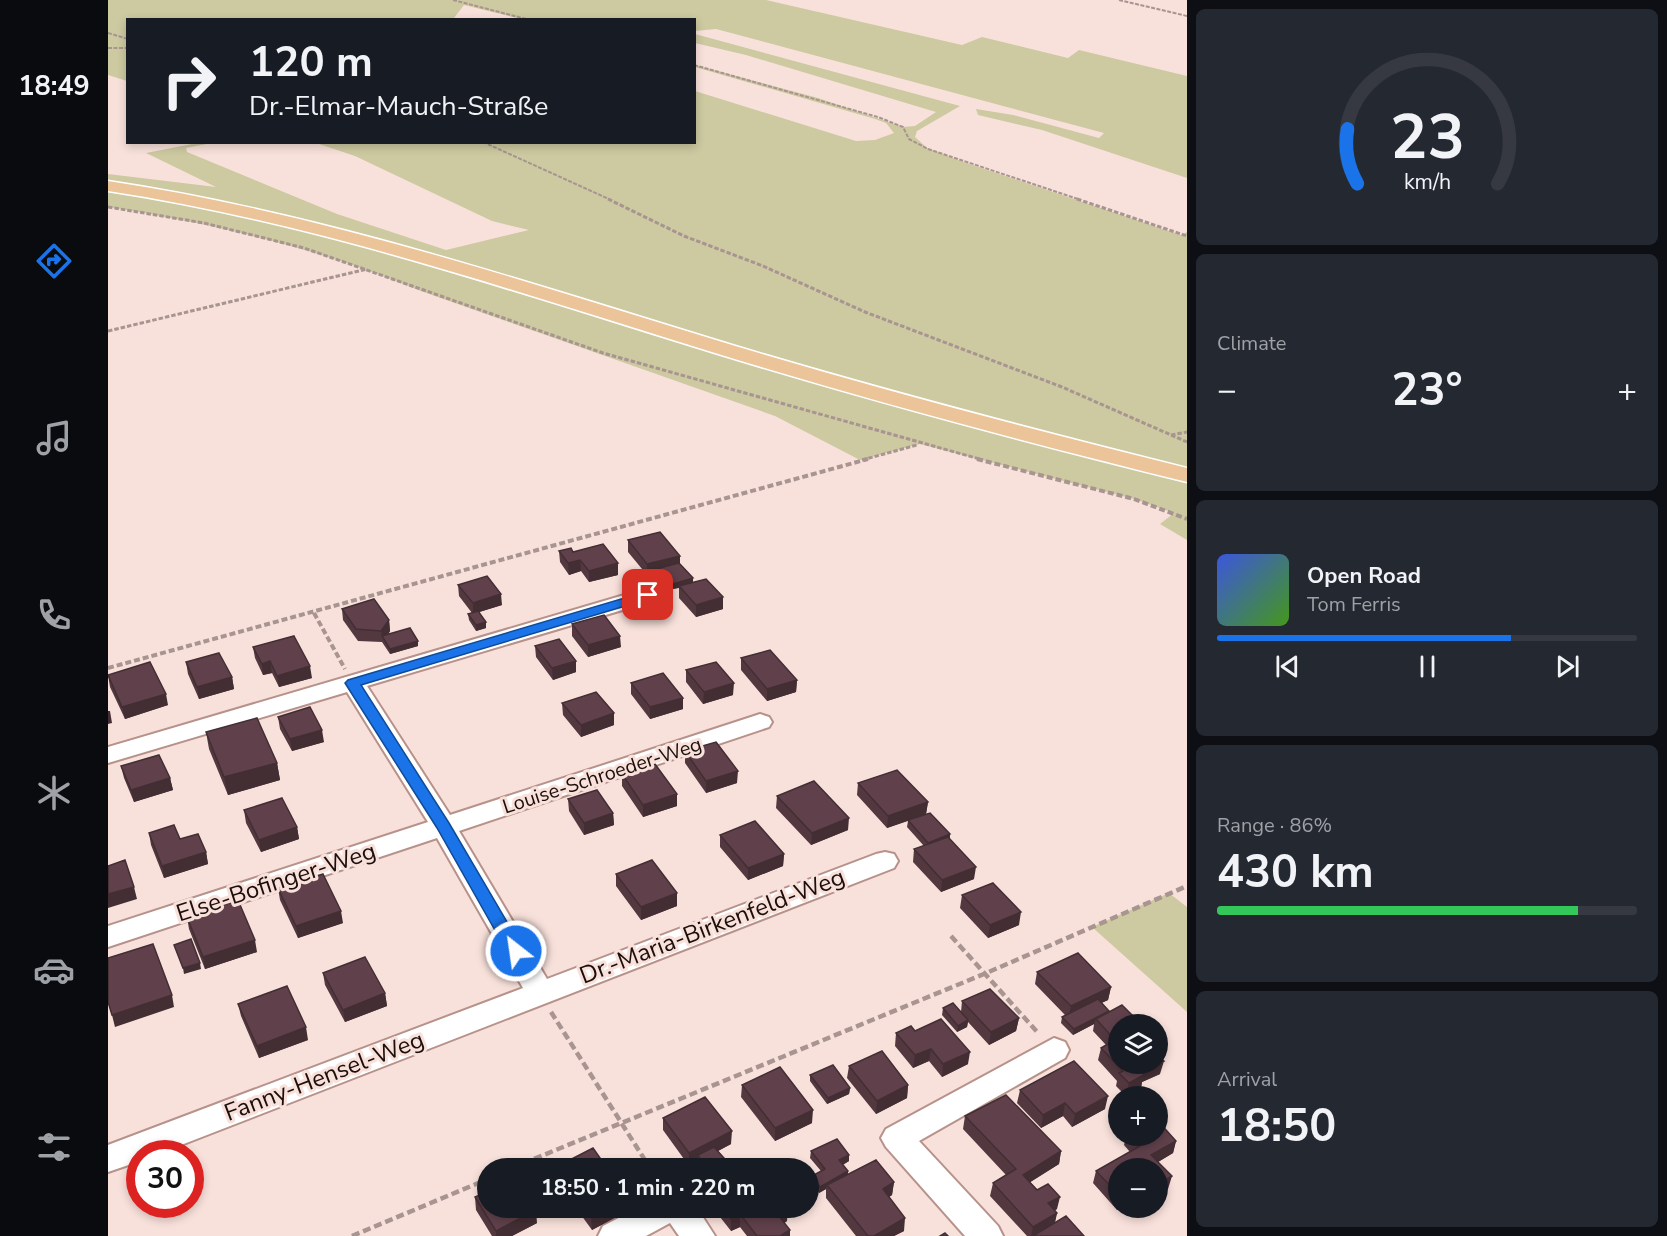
<!DOCTYPE html>
<meta charset="utf-8">
<style>
:root{--surface:#171b24;--page:#242831;--text:#f1f3f6;--muted:#9ea1a6;--line:#363941;--accent:#1a73e8}
body{margin:0;font-family:"Nunito Sans",sans-serif;background:var(--page);color:var(--text);height:100vh;display:flex;flex-direction:column;font-size:22px;white-space:nowrap}
*{box-sizing:border-box;margin:0}
p{font-size:20px;color:var(--muted)}
.icon{flex:none;width:33px;height:33px;fill:none;stroke:currentColor;stroke-width:2;stroke-linecap:round;stroke-linejoin:round}
.map{position:relative;flex:1;overflow:hidden}
.sheet{display:flex;flex-direction:column;gap:9px;padding:9px;background:#0d0f14;width:480px}
.sheet>*{flex:none}
.hud{position:absolute;left:18px;top:18px;width:570px;height:126px;border-radius:0px;box-shadow:0 3px 9px #0003;background:#171b24;color:var(--text);overflow:hidden}
.buttons{position:absolute;left:1000px;top:1014px;display:grid;gap:12px}
.buttons a{display:grid;place-items:center;width:60px;height:60px;border-radius:50%;background:var(--surface);box-shadow:0 3px 9px #0003;font-size:30px}
.speed{position:absolute;left:18px;top:1140px;display:flex;gap:12px;font-size:30px;font-weight:700;text-align:center}
.speed>*{display:grid;place-content:center;width:78px;height:78px;border-radius:50%;background:var(--surface);box-shadow:0 3px 9px #0003;line-height:1}
.speed .limit{border:9px solid #d22;background:#fff;color:#111}
.pin{position:absolute;display:grid;place-items:center;width:51px;height:51px;color:#fff;margin:-26px;border-radius:12px;box-shadow:0 3px 9px #0006}
.me{position:absolute;width:66px;margin:-33px;rotate:330deg;stroke-linejoin:round;filter:drop-shadow(0 0 4px #0008)}
.turn{display:flex;align-items:center;gap:21px;height:126px;padding:0 24px;font-size:27px}
.turn .icon{width:78px;height:78px;stroke-width:2.5}
.turn b{display:block;font-size:42px;line-height:51px}
.big{font-size:45px;font-weight:700;line-height:1.1}
.sheet .tile{flex:1;display:flex;flex-direction:column;justify-content:center;gap:9px;min-width:0;padding:0 21px;border-radius:9px;background:var(--page)}
.sheet .dial{align-items:center;gap:0}
.dial svg{height:156px;overflow:visible;fill:none;stroke:var(--line);stroke-width:7;stroke-linecap:round;text-anchor:middle}
.dial text{fill:var(--text);stroke:none}
.song{display:flex;align-items:center;gap:18px}
.cover{width:72px;height:72px;border-radius:9px;background:linear-gradient(135deg,hsl(230 70% 55%),hsl(100 70% 35%))}
.played{height:6px;border-radius:3px;background:linear-gradient(90deg,var(--accent) 70%,var(--line) 70%)}
.keys{display:flex;justify-content:space-around;direction:ltr}
.heat{display:flex;justify-content:space-between;align-items:center;font-size:33px;direction:ltr}
.charge{height:9px;border-radius:4px;background:linear-gradient(90deg,#34c759 86%,var(--line) 0)}
.trip{position:absolute;left:369px;top:1158px;width:342px;height:60px;border-radius:30px;background:var(--surface);box-shadow:0 3px 9px #0003;font-weight:700;line-height:60px;text-align:center}
main{display:flex;flex:1;min-height:0}
.menu{display:flex;flex-direction:column;width:108px;justify-content:space-around;align-items:center;background:#090b0e;color:var(--muted)}
.menu .icon{width:42px;height:42px}
.menu .current{color:var(--accent)}
.menu b{font-size:27px;color:var(--text)}
.map>svg:first-child{display:block}
</style>
<main>
<nav class="menu">
<b>18:49</b>
<svg class="icon current" aria-label="directions" viewBox="0 0 24 24"><path d="M12 3l9 9-9 9-9-9zM9 14v-3h6M13 9l2 2-2 2"/></svg>
<svg class="icon" aria-label="music" viewBox="0 0 24 24"><path d="M9 18V5l10-2v13"/><circle cx="6" cy="18" r="3"/><circle cx="16" cy="16" r="3"/></svg>
<svg class="icon" aria-label="phone" viewBox="0 0 24 24"><path d="M5 4h4l2 5-3 2q2 4 5 5l2-3 5 2v4C11 20 4 13 5 4z"/></svg>
<svg class="icon" aria-label="climate" viewBox="0 0 24 24"><path d="M12 3v18M4 7l16 10M4 17L20 7"/></svg>
<svg class="icon" aria-label="car" viewBox="0 0 24 24"><path d="M5 17H2v-5l4-1 3-4h7l3 4 3 1v5h-3M9 17h6M6 11h13"/><circle cx="7" cy="17" r="2"/><circle cx="17" cy="17" r="2"/></svg>
<svg class="icon" aria-label="filters" viewBox="0 0 24 24"><path d="M4 7h16M4 17h16"/><circle cx="9" cy="7" r="2"/><circle cx="15" cy="17" r="2"/></svg>
</nav>
<div class="map">
<svg width="1079" height="1236" viewBox="0 0 1079 1236">
<rect width="100%" height="100%" fill="#f9e1db"/>
<path fill="#cdc9a0" d="M0,0H658L854,45L874,37L960,58L971,50L1079,76V178L934,130L870,115L868,109L905,115L991,138L996,133L608,29L587,31L586,20L413,19L356,5L346,18L350,20H20L19,81L0,75Z
M587,34L852,106L809,131L807,137L819,148L847,159L1073,235L1079,232V540L1052,524L1066,513L1026,499L812,444L752,460L667,416L310,290C210,248 107,224 0,207V174L108,187L38,153L89,143H104L78,148L79,152L229,214L338,250L421,230L384,221L247,156L208,143L586,142L587,91L748,141L767,140L786,133L778,123L767,119L587,67V65L710,98L795,127L807,126L828,112L638,55L587,43Z
M1061,893L1079,907V1012L984,927Z"/>
<g fill="none" stroke-linecap="round" stroke-linejoin="round">
<g stroke="#b7928a" stroke-width="4">
<path id="minor" d="M540,588L548,590L551,595L548,600L259,686L342,815L643,717L652,714L661,717L664,722L661,727L351,831L439,979L768,854L777,852L786,854L790,861L786,868L50,1154H32V1161L0,1172V1145L415,988L329,838L0,947V926L320,822L239,692L0,763V747Z
M946,1038L957,1042L961,1050L957,1058L811,1141L890,1226L895,1236H857L778,1147L773,1138L778,1129Z
M530,1208H589L607,1236H571L562,1223L538,1236H490L495,1226Z"/>
</g>
<g stroke="#fff" stroke-width="3">
<path id="major" d="M0,181C214,213 417,282 624,345C774,390 926,430 1079,468V482C921,443 763,401 607,353C405,291 210,223 0,191Z"/>
</g>
<path stroke="#a89490" stroke-width="2" stroke-dasharray="4 1.5" stroke-linecap="butt" d="M345,0L422,20
M1011,0L1079,16
M0,33L20,39
M0,48H20
M586,65L770,117L795,127L801,139L820,149L973,200
M375,142L503,200"/>
<path stroke="#a89490" stroke-width="3" stroke-dasharray="4.5 2" stroke-linecap="butt" d="M500,199L576,236L655,266L757,312L954,387L1079,442
M969,199L1079,236
M0,207L96,223L196,248L495,353L875,460
M0,331L259,269
M1063,435L1079,432
M754,460L809,445"/>
<path stroke="#a89490" stroke-width="4" stroke-dasharray="6 3" stroke-linecap="butt" d="M869,459L1026,499L1079,519
M206,613L237,669
M0,668L760,459"/>
<path stroke="#a89490" stroke-width="4.5" stroke-dasharray="8 4" stroke-linecap="butt" d="M843,936L931,1034
M443,1012L542,1168
M404,1168L876,974L1079,886
M244,1236L380,1179"/>
<use href="#minor" fill="#fff" fill-rule="evenodd"/>
<use href="#major" fill="#ebc499" fill-rule="evenodd"/>
</g>
<path fill="#533840" d="M520,540L572,556V564L585,578V582L615,609L588,617L571,598V588L565,589L552,574V572L539,575L520,552Z
M451,551L465,552L510,575L481,582L473,571L461,575L452,562Z
M350,585L394,605L371,612L378,622V628L368,631L361,620L360,614L364,613L351,596Z
M234,609L281,620L282,631L280,635L310,641V646L282,654L274,642L250,641L235,620Z
M464,624L513,647L480,657L464,636Z
M427,646L468,672L445,680L428,657Z
M145,647L204,678L171,687L164,673L155,675L147,658Z
M633,658L689,680L688,692L659,701L633,670Z
M78,662L124,677L126,689L91,699L80,674Z
M578,670L625,695L595,704L578,682Z
M0,675L60,705L17,719L2,687Z
M523,683L575,698V709L542,719L523,694Z
M454,703L506,725L473,737L455,715Z
M170,717L216,742L184,751L172,729Z
M98,732L169,763L172,780L120,795L101,749Z
M577,751L629,783L598,793L577,763Z
M13,766L62,778L65,790L26,802L16,778Z
M514,774L569,806L535,817L514,786Z
M750,783L820,802L818,814L842,834V839L866,879L833,892L805,862L806,849L816,846L799,827L800,821L779,828L749,795Z
M669,796L740,830L703,845L668,808Z
M460,799L505,813L506,825L476,835L461,811Z
M136,810L189,827L191,839L153,852L138,823Z
M41,833L72,839L98,852L100,864L56,878L43,845Z
M612,835L676,854L675,866L640,880L612,847Z
M508,874L569,906L533,920L508,886Z
M170,888L235,923L190,938L172,900Z
M854,895L911,925L880,938L852,908Z
M79,917L149,952L97,969L81,929Z
M929,972L1003,987L1000,1000L993,1003L1052,1074L1034,1082L1033,1088L1018,1096L1008,1086L1009,1081L990,1060L993,1048L998,1045L985,1031L986,1024L965,1035L953,1023L954,1017L957,1015L927,984Z
M215,973L277,993L279,1006L237,1022L217,985Z
M854,1001L911,1018L908,1031L881,1045L860,1022L859,1027L849,1032L834,1015L835,1008L853,1012Z
M130,1004L200,1040L151,1058L133,1016Z
M807,1031L860,1064L834,1077L821,1061L805,1068L787,1046L788,1033Z
M741,1066L800,1085L799,1098L768,1114L739,1078Z
M702,1075L742,1088L741,1094L719,1104L702,1081Z
M634,1085L704,1123L667,1141L633,1097Z
M912,1090L997,1109L964,1127L955,1116L933,1128L909,1103Z
M857,1116L953,1151L951,1164L922,1182L949,1209L947,1210L949,1213L947,1223L976,1236H919L882,1196L885,1183L898,1175L855,1129Z
M555,1118L623,1144L610,1151L625,1168H588V1165L591,1163L589,1161L581,1166L555,1130Z
M1018,1136H1050L1068,1141L1065,1153L1050,1162L1060,1189L1011,1168V1208H1014L1009,1210L985,1183L988,1171L1022,1152L1016,1145Z
M703,1151L741,1155V1161L735,1165L740,1171V1175L786,1182L784,1195L781,1197L796,1231L786,1236H748L718,1198V1189L711,1193L703,1182L704,1176L713,1171L702,1158Z
M367,1197L429,1223L404,1236H384L368,1210Z
M468,1208H525L484,1230Z
M605,1208H679V1221L676,1223L682,1236H639L632,1227L623,1231Z"/>
<path fill="#432e34" d="M572,556V567L552,568V572L539,575V564Z
M472,560L473,571L461,575L460,563Z
M510,563V575L481,582V571Z
M585,578V584L565,589V584Z
M393,594L394,605L365,614V603Z
M615,597V609L588,617V605Z
M281,620L282,631L276,640L274,636L273,631Z
M378,622V628L368,631V625Z
M512,636L513,647L480,657V645Z
M310,641V646L282,654V649Z
M162,661L164,673L155,675L154,664Z
M468,661V672L445,680L444,668Z
M202,666L204,678L171,687L169,676Z
M124,677L126,689L91,699L89,687Z
M689,680L688,692L659,701V689Z
M626,683L625,695L595,704L596,692Z
M58,694L60,705L17,719L14,707Z
M575,698V709L542,719V707Z
M0,711H2L4,723L0,724Z
M506,713V725L473,737V725Z
M214,730L216,742L184,751L182,739Z
M169,763L172,780L120,795L116,777Z
M630,771L629,783L598,793V781Z
M62,778L65,790L26,802L23,790Z
M569,794V806L535,817V805Z
M820,802L818,814L779,828L780,816Z
M505,813L506,825L476,835V823Z
M741,818L740,830L703,845L704,833Z
M189,827L191,839L153,852L151,840Z
M842,834L841,840L819,849L820,843Z
M98,852L100,864L56,878L54,866Z
M676,854L675,866L640,880V868Z
M868,867L866,879L833,892L834,880Z
M26,887L29,899L0,908V894Z
M569,893V906L533,920V907Z
M233,911L235,923L190,938L188,926Z
M913,912L911,925L880,938L882,925Z
M147,940L149,952L97,969L95,957Z
M92,963L93,969L76,974L75,968Z
M1003,987L1000,1000L960,1019L963,1006Z
M277,993L279,1006L237,1022L235,1010Z
M64,995L66,1007L7,1027L4,1015Z
M1001,1011L988,1019L986,1024L965,1035L966,1029Z
M911,1018L908,1031L881,1045L883,1032Z
M860,1020L859,1027L849,1032L850,1026Z
M198,1027L200,1040L151,1058L149,1046Z
M823,1049L821,1061L805,1068L807,1055Z
M862,1052L860,1064L834,1077L835,1064Z
M1056,1061L1052,1074L1034,1082L1033,1088L1018,1096L1021,1083L1033,1072Z
M800,1085L799,1098L768,1114L769,1101Z
M742,1088L741,1094L719,1104L720,1098Z
M1000,1096L997,1109L964,1127L967,1114Z
M957,1103L955,1116L933,1128L935,1115Z
M705,1110L704,1123L667,1141V1128Z
M624,1131L623,1144L593,1160L590,1155L589,1161L581,1166V1153Z
M1068,1141L1065,1153L1040,1168L1043,1155Z
M953,1151L951,1164L913,1188L915,1175Z
M741,1155V1161L730,1167L731,1160Z
M740,1171L739,1178L719,1185L718,1189L711,1193L712,1187Z
M1064,1176L1060,1189L1050,1195V1184Z
M786,1182L784,1195L773,1202L775,1189Z
M952,1197L949,1209L938,1216L940,1203Z
M501,1208H525L484,1230L483,1217Z
M680,1209L679,1221L669,1228L670,1215Z
M428,1210L429,1223L404,1236H388V1231Z
M949,1213L946,1225L929,1236H923L925,1227Z
M632,1214V1227L623,1231V1219Z
M797,1218L796,1231L786,1236H766Z
M682,1230V1236H672Z"/>
<path fill="#60414b" stroke="#432e34" stroke-width="1.5" d="M552,532L572,556L539,564L520,540Z
M495,544L510,563L481,571L472,560L460,563L451,551L463,548L465,552Z
M571,563L585,578L565,584L552,568Z
M379,576L393,594L365,603L350,585Z
M598,579L615,597L588,605L571,586Z
M266,599L281,620L273,631L248,629L234,609Z
M370,611L378,622L368,625L360,614Z
M496,615L512,636L480,645L464,624Z
M302,628L310,641L282,649L274,636Z
M186,636L202,666L169,676L162,661L154,664L145,647Z
M451,639L468,661L444,668L427,646Z
M662,650L689,680L659,689L633,658Z
M111,653L124,677L89,687L78,662Z
M42,662L58,694L14,707L0,675Z
M608,662L626,683L596,692L578,670Z
M555,673L575,698L542,707L523,683Z
M488,692L506,713L473,725L454,703Z
M202,707L214,730L182,739L170,717Z
M149,718L169,763L116,777L98,732Z
M608,742L630,771L598,781L577,751Z
M51,755L62,778L23,790L13,766Z
M547,764L569,794L535,805L514,774Z
M789,770L820,802L780,816L750,783Z
M706,781L741,818L704,833L669,796Z
M489,790L505,813L476,823L460,799Z
M174,798L189,827L151,840L136,810Z
M822,813L842,834L820,843L800,820Z
M647,821L676,854L640,868L612,835Z
M66,825L72,839L90,834L98,852L54,866L41,833Z
M840,837L868,867L834,880L806,849Z
M17,860L26,887L0,894V866Z
M544,860L569,893L533,907L508,874Z
M215,874L233,911L188,926L170,888Z
M885,883L913,912L882,925L854,895Z
M130,900L147,940L95,957L79,917Z
M83,939L92,963L75,968L66,945Z
M45,944L64,995L4,1015L0,1002V958Z
M970,953L1003,987L963,1006L929,972Z
M257,957L277,993L235,1010L215,973Z
M179,986L198,1027L149,1046L130,1004Z
M882,989L911,1018L883,1032L854,1001Z
M990,999L1001,1011L966,1029L954,1017Z
M845,1003L860,1020L850,1026L835,1008Z
M1014,1005L1031,1022L1029,1024H1030H1011V1064H1050V1056L1056,1061L1033,1072L1036,1075L1021,1083L1011,1073L1015,1071L993,1048L1007,1040L988,1019Z
M833,1019L862,1052L835,1064L823,1049L807,1055L788,1033L803,1026L807,1031Z
M774,1051L800,1085L769,1101L741,1066Z
M966,1061L1000,1096L967,1114L957,1103L935,1115L912,1090Z
M725,1065L742,1088L720,1098L702,1075Z
M672,1067L705,1110L667,1128L634,1085Z
M898,1095L953,1151L915,1175L929,1190L940,1184L952,1197L940,1203L949,1213L925,1227L885,1183L908,1169L857,1116Z
M597,1097L624,1131L581,1153L555,1118Z
M1050,1121L1068,1141L1043,1155L1064,1176L1050,1184V1168H1011V1195L988,1171L1032,1146L1022,1136H1050Z
M729,1139L741,1155L731,1160L740,1171L712,1187L704,1176L717,1169L703,1151Z
M606,1147L625,1168H591L588,1165L594,1162L590,1155Z
M485,1148L499,1168H449L448,1167Z
M768,1160L786,1182L775,1189L797,1218L766,1236H760L719,1185Z
M512,1164L515,1168H503Z
M380,1191V1208H426L428,1210L388,1231L367,1197Z
M476,1208H501L483,1217Z
M615,1208H679L680,1209L670,1215L682,1230L672,1236H649L632,1214L623,1219Z
M958,1216L976,1236H925Z
M837,1233L840,1236H832Z"/>
<path fill="#1a73e8" stroke="#114b97" stroke-width="1.5" d="M540,591L546,595L544,598L253,685L341,823L416,951L414,955H401L329,828L237,683L240,680Z"/>
<g text-anchor="middle" stroke-width="6" stroke-linejoin="round" paint-order="stroke">
<g font-size="20" fill="#1b0e0b" stroke="#f9e1db">
<text transform="translate(494 775) rotate(-18)" y="7">Louise-Schroeder-Weg</text>
</g>
<g font-size="24" fill="#1b0e0b" stroke="#f9e1db">
<text transform="translate(168 882) rotate(-18)" y="8">Else-Bofinger-Weg</text>
<text transform="translate(604 926) rotate(-21)" y="8">Dr.-Maria-Birkenfeld-Weg</text>
<text transform="translate(216 1076) rotate(-21)" y="8">Fanny-Hensel-Weg</text>
</g>
</g>
</svg>
<div class="buttons">
<a><svg class="icon" aria-label="layers" viewBox="0 0 24 24"><path d="M12 4l9 5-9 5-9-5zM3 14l9 5 9-5"/></svg></a>
<a>+</a>
<a>−</a>
</div>
<div class="speed"><div class="limit">30</div></div>
<div class="pin" style="left:540px;top:595px;background:#d93025"><svg class="icon" aria-label="arrive" viewBox="0 0 24 24"><path d="M6 21V4h12l-3 4 3 4H6"/></svg></div>
<svg class="me" style="left:408px;top:951px" viewBox="-20 -20 40 40"><circle r="17" fill="#1a73e8" stroke="#fff" stroke-width="3"/><path d="M0-11L8 9 0 5-8 9z" fill="#fff"/></svg>
<div class="trip">18:50 · 1 min · 220 m</div>
<div class="hud">
<div class="turn"><svg class="icon" aria-label="right" viewBox="0 0 24 24"><path d="M7 20v-9h11M14 6l5 5-5 5"/></svg><div><b>120 m</b>Dr.-Elmar-Mauch-Straße</div></div>
</div>
</div>
<section class="sheet">
<div class="tile dial"><svg viewBox="0 0 100 80">
<path d="M14 69A42 42 0 1 1 86 69"/>
<path d="M14 69A42 42 0 0 1 9 41" stroke="#1a73e8"/>
<text x="50" y="56" font-size="32" font-weight="700">23</text>
<text x="50" y="72" font-size="11">km/h</text>
</svg></div>
<div class="tile"><p>Climate</p>
<div class="heat"><a>−</a><b class="big">23°</b><a>+</a></div>
</div>
<div class="tile">
<div class="song"><i class="cover"></i><div><b>Open Road</b><p>Tom Ferris</p></div></div>
<div class="played"></div>
<div class="keys"><svg class="icon" aria-label="previous" viewBox="0 0 24 24"><path d="M18 5L8 12l10 7zM5 5v14"/></svg><svg class="icon" aria-label="pause" viewBox="0 0 24 24"><path d="M8 5v14M16 5v14"/></svg><svg class="icon" aria-label="next" viewBox="0 0 24 24"><path d="M6 5l10 7-10 7zM19 5v14"/></svg></div>
</div>
<div class="tile"><p>Range · 86%</p><b class="big">430 km</b><div class="charge"></div></div>
<div class="tile"><p>Arrival</p><b class="big">18:50</b></div>
</section>
</main>
